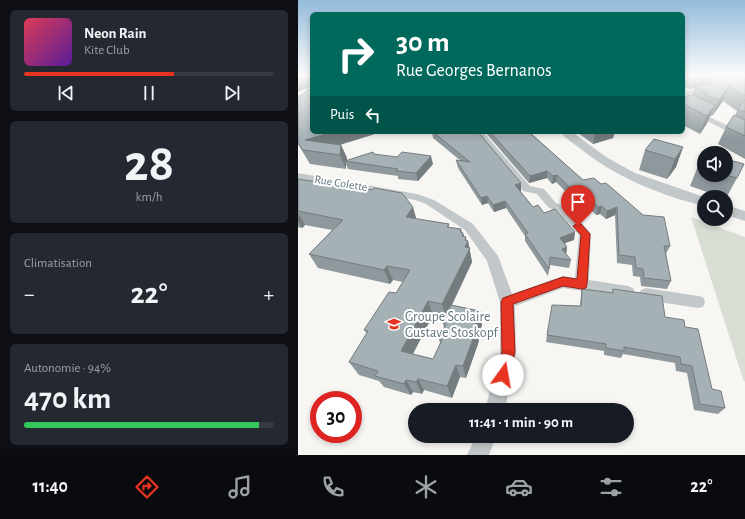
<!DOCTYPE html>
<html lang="fr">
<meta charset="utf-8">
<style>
:root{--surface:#171b24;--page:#242831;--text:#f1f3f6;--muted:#9ea1a6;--line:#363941;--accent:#e73322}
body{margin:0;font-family:"Alegreya Sans",sans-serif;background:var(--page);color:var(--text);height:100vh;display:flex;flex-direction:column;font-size:15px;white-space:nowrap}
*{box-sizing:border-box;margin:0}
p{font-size:13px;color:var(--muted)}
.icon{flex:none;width:22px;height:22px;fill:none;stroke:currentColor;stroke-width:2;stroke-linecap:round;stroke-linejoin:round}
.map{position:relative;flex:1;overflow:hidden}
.drawer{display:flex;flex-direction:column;gap:10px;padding:10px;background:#0d0f14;width:298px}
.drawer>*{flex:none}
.guide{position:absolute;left:12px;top:12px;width:375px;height:122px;border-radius:6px;box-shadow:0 2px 6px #0003;background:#00695c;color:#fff;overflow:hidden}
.controls{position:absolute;left:399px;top:146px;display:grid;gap:8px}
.controls a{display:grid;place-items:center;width:36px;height:36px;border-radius:50%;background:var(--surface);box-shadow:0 2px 6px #0003;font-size:20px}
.speed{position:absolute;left:12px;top:391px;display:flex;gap:8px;font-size:20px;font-weight:700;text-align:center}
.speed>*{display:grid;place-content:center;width:52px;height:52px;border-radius:50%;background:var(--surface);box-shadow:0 2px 6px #0003;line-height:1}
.speed .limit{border:6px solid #d22;background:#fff;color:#111}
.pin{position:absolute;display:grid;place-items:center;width:34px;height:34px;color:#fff;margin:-41px -17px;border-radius:50% 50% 50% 0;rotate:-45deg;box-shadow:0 0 4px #0007}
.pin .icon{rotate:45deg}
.me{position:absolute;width:44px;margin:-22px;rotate:13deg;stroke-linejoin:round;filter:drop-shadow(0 0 3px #0008)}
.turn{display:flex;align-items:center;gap:14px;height:84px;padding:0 20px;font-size:18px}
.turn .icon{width:52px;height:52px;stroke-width:2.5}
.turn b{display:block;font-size:28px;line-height:34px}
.then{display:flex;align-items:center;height:38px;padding:0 20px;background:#0003;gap:8px;font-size:15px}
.big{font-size:30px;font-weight:600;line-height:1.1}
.drawer .card{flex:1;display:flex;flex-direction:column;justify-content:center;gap:6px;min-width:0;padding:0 14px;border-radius:6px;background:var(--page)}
.drawer .dial{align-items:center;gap:0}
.dial b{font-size:52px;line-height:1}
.song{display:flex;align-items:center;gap:12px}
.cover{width:48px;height:48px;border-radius:6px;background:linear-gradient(135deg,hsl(350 70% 55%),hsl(270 70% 35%))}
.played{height:4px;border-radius:2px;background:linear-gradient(90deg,var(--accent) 60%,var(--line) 60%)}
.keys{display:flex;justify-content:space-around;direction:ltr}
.heat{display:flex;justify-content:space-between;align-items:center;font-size:22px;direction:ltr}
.charge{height:6px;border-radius:3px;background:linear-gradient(90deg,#34c759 94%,var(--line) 0)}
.trip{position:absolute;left:110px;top:403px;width:226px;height:40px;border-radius:20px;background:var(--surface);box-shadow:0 2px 6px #0003;font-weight:600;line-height:40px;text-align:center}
.tabs{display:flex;height:64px;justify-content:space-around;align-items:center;background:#090b0e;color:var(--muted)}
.tabs .icon{width:28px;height:28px}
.tabs .current{color:var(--accent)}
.tabs b{font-size:18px;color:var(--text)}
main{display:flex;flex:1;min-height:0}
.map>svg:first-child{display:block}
</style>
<main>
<section class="drawer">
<div class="card">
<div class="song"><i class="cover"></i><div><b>Neon Rain</b><p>Kite Club</p></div></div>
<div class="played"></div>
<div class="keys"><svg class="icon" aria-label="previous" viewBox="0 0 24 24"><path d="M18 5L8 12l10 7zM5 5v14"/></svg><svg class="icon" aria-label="pause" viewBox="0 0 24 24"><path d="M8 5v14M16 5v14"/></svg><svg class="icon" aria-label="next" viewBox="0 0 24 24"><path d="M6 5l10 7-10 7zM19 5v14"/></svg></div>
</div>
<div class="card dial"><b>28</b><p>km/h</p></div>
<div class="card"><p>Climatisation</p>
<div class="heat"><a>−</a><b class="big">22°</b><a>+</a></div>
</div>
<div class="card"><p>Autonomie · 94%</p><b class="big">470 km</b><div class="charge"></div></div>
</section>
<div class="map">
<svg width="447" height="455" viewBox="0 0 447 455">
<rect width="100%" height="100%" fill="#f7f6f3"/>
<path fill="#d9ded4" d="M393,217L447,237V382L445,379Z"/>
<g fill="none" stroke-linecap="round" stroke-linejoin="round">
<path fill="#c2c7c9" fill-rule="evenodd" d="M411,87L414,89L413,90L385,96V92Z
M14,91V95L0,99V95Z
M385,104L447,134V140L385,109Z
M177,132H185L232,186L246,189L258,203L269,207L291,231L293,234L291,280L330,286L335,288L337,292L335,296L330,298L265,288L217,306L218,352L207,410H187L202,352V302L189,261L167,230L128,204L117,200L0,179V173L119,194L136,200L175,224L200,256L214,294L265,276L277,278L281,235L261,213L250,207L239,194L225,191Z
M348,288L400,296L405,297L407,302L405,307L400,308L348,300L343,298L341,294L343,290Z
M178,436H198L191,455H169Z"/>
<path fill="#c2c7c9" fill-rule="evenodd" d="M263,132H274L308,157L337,173L406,197V206C361,195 315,176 279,146C273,142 267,138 263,132Z
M428,205L447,211V221L428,215Z"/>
</g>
<path fill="#8f989c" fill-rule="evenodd" d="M385,75H447V159L420,144L428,127L437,116L439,111L425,101L414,116H412L409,123L402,134L385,125V97L394,95L396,88L392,89L385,86Z
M0,98L14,132H80V133L42,145H43L49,158V161L76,154L135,164L120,181L100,179V176L50,169L48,164V169L12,164L0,144Z
M134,132H180L223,191H222L235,207L246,213L277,232L276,240L267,243L269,247L268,254L273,260L271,268L252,265L250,276L227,241V236L208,208L196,212L190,203L184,205L160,168L158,160L163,161L135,138Z
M187,132H234V134L285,180L372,246L368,254L373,281L369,289L343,286L342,277L335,276L334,265L319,263L317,215L308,219L302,214L298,215L291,208L286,210L258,182L254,184L249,178L231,183Z
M279,132H317L315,138L295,144Z
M385,147L378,167L369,179L341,170L347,150Z
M406,158V175H428V159L439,178L428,198V197H423L392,186L400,166Z
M0,179L118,219L151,224V227L163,229L164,233H165L166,236L168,240L170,241L174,262L154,305L182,311L184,325L180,335L181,341L168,378L162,377L154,398L126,390L124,394L115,392L113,395L86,387L81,381L61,375L51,362L69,333L66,330L98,293L105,282L95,280L92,284L20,268L11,254L34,230L7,225L4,228L0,227ZM135,315L148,317L145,323L146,327L141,339L142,343L135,359L115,354Z
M284,289L314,293L315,289L387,327L414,389L427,408L420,414L396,410L389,373L378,371L377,363L325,354L323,358L306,355V351L248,342L249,335L282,306L283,296Z"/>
<path fill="#747c7f" d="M10,75H14V86L0,92V79Z
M397,75H447L417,83L408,79L406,87H397L396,88L392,89Z
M431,86L425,101L414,116L421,100Z
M417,105L409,123L402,134L409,116Z
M35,132H80V133L17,152L7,140Z
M297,132H317L315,138L295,144Z
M43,145L49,158V161H47L48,164V169L42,155Z
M385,147L378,167L369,179L377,159Z
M133,156L135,164L120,181L118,173Z
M249,171V178L231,183L232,176Z
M259,175L258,182L254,184L255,176Z
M223,183V191L217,192V185Z
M189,196L190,203L184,205L183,198Z
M292,200L291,208L286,210L287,202Z
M207,201L208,208L196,212L195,205Z
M304,206L302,214L298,215L300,207Z
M115,207L119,221L108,217Z
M319,207L317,215L308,219L309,211Z
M0,213L7,225L4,228L0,221Z
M163,229L164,235L165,233L167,240L168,237L169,244L170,241L174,262L148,317L144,304Z
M277,232L276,240L261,245L262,238Z
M269,247L268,255L264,249Z
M89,266L95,280L92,284L86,270Z
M130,301L135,315L110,363L103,351Z
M182,311L184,325L180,335L181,341L168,378L165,366L176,328Z
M158,365L162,377L154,398L149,386Z
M120,379L126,390L124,394L118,382Z
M108,380L115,392L113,395L106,384Z"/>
<path fill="#a6b1b5" stroke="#747c7f" d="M0,75H10L0,79Z
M433,75H447V96L431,86L421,100L406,94L410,93L397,87L417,83L408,79Z
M14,86V132H35L7,140L43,145L42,155L5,150L0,143V98Z
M394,95L417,105L409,116L385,104V97Z
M447,99V112L440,109Z
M436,115L447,120V136L428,127Z
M135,132H180L223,183L217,185L235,207L240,205L246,213L257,209L277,232L262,238L269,247L264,249L273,260L252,257L251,269L227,234L230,233L207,201L195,205L189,196L183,198L158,160L172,162Z
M192,132H234L232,133L285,180L296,178L303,184L308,183L345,215L366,217L372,246H366L373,281L346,278L345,269L338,268L337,257L321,255L319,207L309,211L304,206L300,207L292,200L287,202L259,175L255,176L249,171L232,176Z
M356,139L385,147L377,159L347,150Z
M75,152L76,154L99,157L104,152L133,156L118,173L98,171L100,169L47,161Z
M406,158V168L400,166Z
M428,159L446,164L439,178L428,175Z
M0,179L74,190L76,188L104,193L115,207L108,217L151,224L149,227L163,229L162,232L165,233L164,236L168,237L167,240L170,241L167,247L172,248L144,304L130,301L103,351L135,359L144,340L141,339L148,324L145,323L153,305L182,311L176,328H179L165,366L158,365L149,386L120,379L118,382L108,380L106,384L77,376L80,371L51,362L70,331L66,330L91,292L98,293L112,270L89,266L86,270L11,254L45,220L0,211Z
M284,289L315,293V289L364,296L367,317L386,320L387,327L400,329L414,389L423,391L427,408L402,404L394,366L383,364L382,357L326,347V351L308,348V344L249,335L254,305L283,306Z"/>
<linearGradient id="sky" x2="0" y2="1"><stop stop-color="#94bbdb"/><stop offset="0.54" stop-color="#fbfbfa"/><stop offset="1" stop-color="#fbfbfa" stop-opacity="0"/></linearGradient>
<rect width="447" height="139" fill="url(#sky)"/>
<path fill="#e73322" stroke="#962116" d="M280,223L283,224L292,234L289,284L288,288L284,289L265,286L215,304L217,352L210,379L205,381L200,379L198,375L204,352L203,302L205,298L265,277L279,279L283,235L275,226Z"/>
<defs>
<g id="school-bare" transform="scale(1.08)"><path d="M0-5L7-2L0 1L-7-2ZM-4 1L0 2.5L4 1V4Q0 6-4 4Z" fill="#e73322" stroke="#fff" stroke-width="2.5" paint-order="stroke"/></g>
</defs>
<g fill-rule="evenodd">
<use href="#school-bare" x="96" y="324"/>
</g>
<g text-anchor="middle" stroke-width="4" stroke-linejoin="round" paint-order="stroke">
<g font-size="12" fill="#61767f" stroke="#fff">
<text transform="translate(43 183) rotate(9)" y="4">Rue Colette</text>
</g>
<g font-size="14" fill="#61767f" stroke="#fff" text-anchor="start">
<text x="107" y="321">Groupe Scolaire<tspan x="107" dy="16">Gustave Stoskopf</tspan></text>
</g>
</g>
</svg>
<div class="controls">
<a><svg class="icon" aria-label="sound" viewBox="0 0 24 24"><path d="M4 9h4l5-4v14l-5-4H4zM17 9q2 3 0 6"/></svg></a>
<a><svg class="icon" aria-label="search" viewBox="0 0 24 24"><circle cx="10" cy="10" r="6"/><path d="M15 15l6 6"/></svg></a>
</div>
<div class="speed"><div class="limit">30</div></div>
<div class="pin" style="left:280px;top:226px;background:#d93025"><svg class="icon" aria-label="arrive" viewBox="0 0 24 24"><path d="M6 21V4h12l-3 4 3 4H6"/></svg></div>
<svg class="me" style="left:205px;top:375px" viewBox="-20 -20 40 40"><circle r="19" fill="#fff"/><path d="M0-13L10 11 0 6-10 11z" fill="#e73322"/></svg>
<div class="trip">11:41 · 1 min · 90 m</div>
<div class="guide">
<div class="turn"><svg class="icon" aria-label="right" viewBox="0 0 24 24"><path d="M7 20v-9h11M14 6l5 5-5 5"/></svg><div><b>30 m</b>Rue Georges Bernanos</div></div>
<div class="then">Puis<svg class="icon" aria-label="left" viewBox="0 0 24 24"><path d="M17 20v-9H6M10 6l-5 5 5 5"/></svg></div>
</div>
</div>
</main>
<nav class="tabs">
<b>11:40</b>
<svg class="icon current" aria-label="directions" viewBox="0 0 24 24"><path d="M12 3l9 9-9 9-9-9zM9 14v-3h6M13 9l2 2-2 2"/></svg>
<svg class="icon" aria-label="music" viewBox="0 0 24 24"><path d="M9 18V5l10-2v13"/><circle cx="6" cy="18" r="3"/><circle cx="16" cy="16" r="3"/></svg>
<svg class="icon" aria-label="phone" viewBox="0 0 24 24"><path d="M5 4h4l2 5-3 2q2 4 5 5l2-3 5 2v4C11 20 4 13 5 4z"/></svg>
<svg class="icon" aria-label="climate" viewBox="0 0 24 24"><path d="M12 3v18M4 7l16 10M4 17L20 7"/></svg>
<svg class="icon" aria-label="car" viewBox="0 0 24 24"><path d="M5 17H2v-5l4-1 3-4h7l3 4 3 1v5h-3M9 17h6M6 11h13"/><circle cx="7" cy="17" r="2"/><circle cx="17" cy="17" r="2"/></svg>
<svg class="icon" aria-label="filters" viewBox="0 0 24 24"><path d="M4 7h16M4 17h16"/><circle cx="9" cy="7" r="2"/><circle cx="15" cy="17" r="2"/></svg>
<b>22°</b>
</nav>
